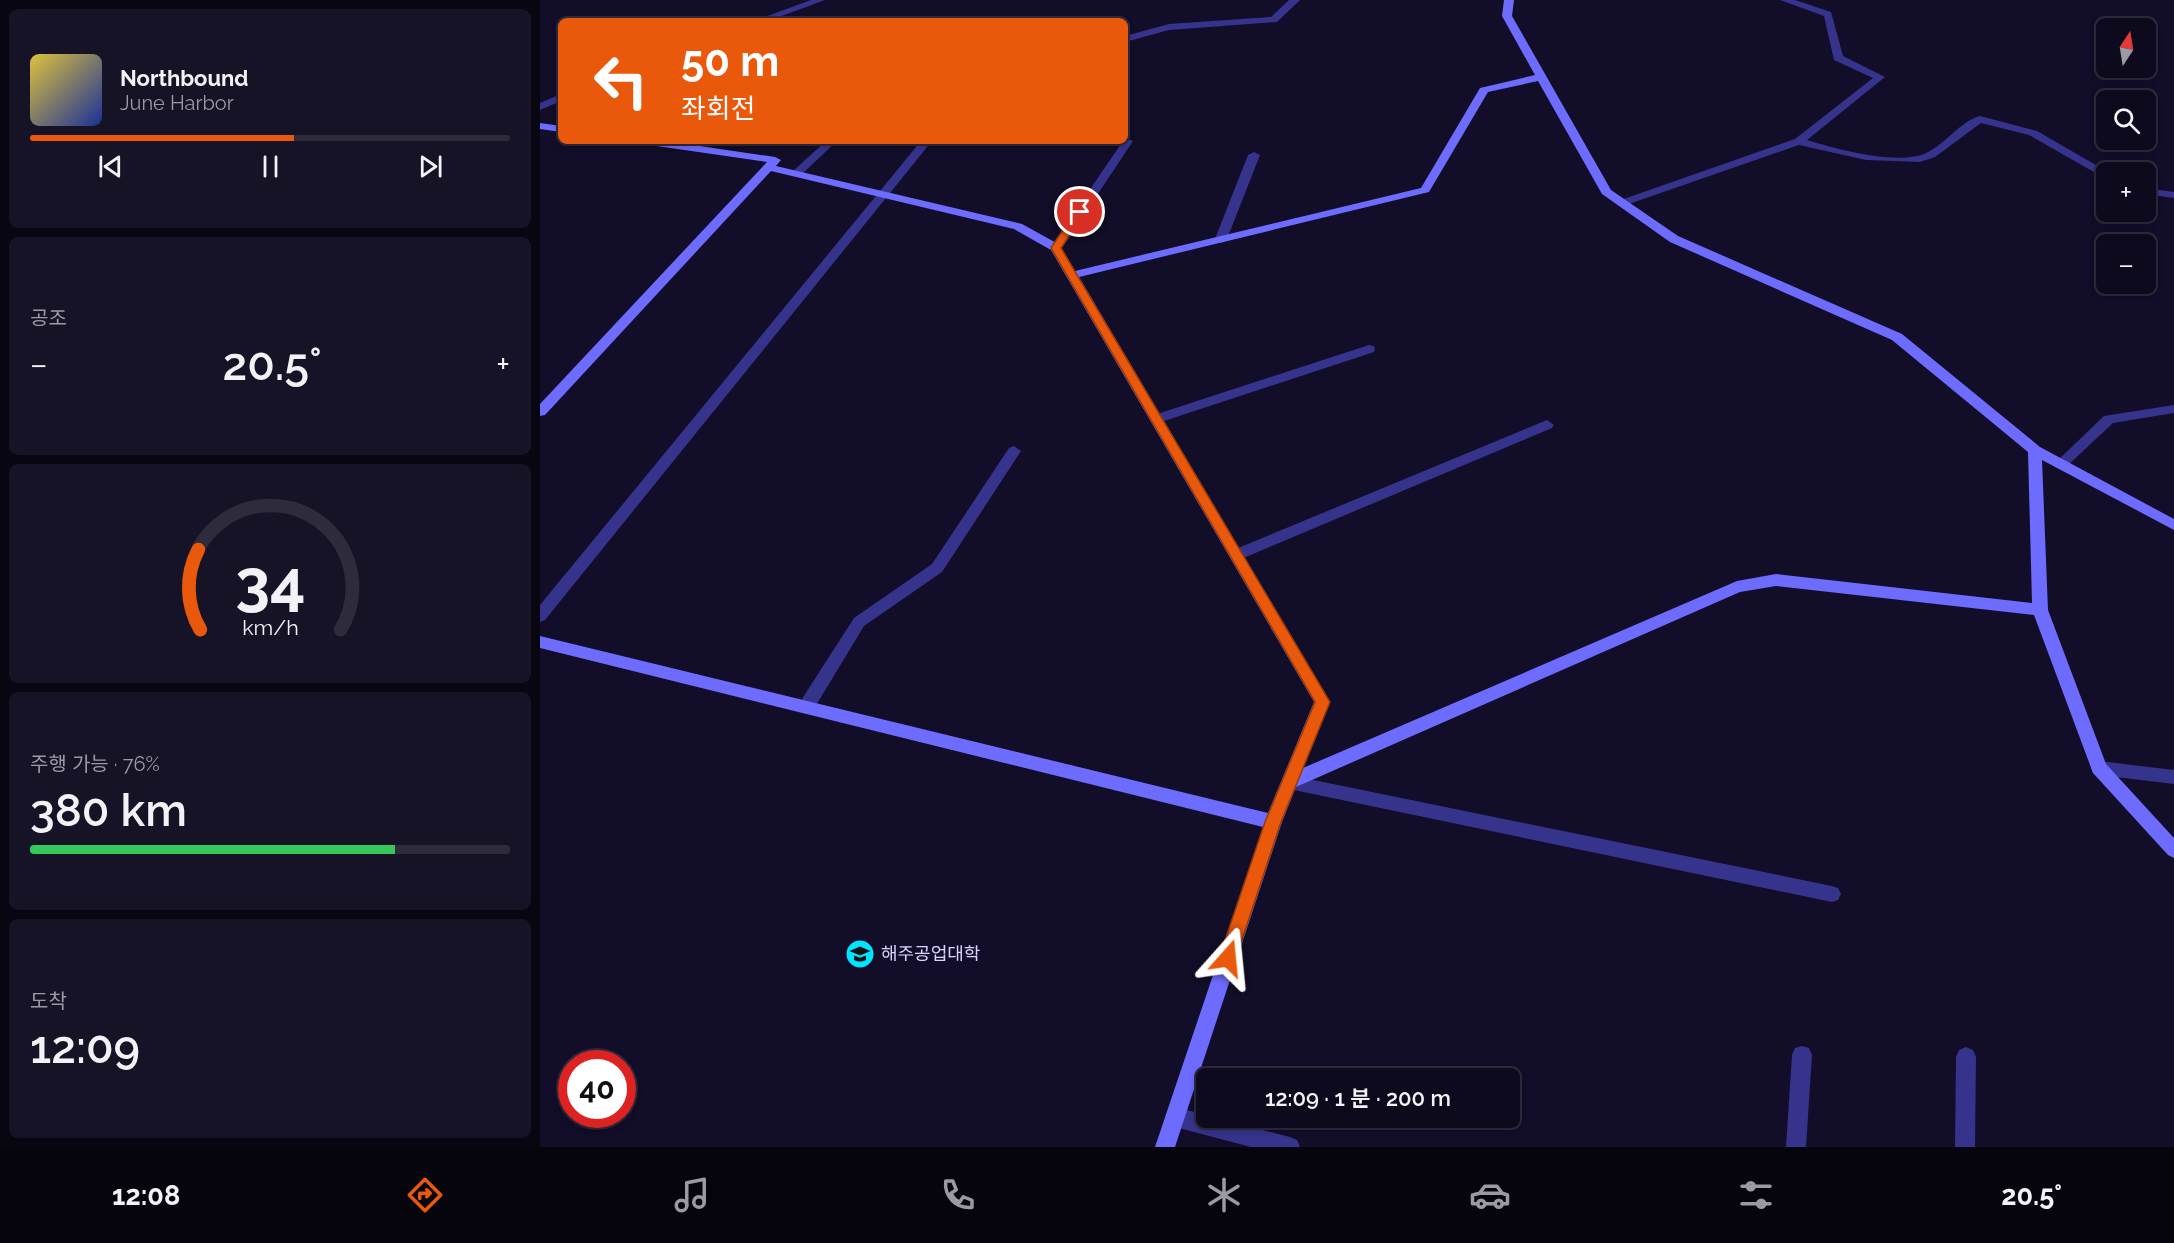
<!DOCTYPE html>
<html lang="ko">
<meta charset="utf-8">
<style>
:root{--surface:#0e0a1e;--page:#171327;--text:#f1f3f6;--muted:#9b9aa4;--line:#2e2b3c;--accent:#ea580c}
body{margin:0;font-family:Raleway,"Noto Sans KR",sans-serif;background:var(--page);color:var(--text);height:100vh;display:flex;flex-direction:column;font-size:22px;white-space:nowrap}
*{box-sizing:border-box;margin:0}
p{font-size:20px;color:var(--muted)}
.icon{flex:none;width:33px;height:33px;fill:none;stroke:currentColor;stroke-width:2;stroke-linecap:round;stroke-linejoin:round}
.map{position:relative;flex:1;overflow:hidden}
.drawer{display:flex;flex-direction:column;gap:9px;padding:9px;background:#080610;width:540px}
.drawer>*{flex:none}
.banner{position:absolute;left:18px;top:18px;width:570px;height:126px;border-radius:9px;box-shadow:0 3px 9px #0003,0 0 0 2px var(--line);background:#ea580c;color:#fff;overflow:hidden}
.needle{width:39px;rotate:12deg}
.buttons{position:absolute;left:1556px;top:18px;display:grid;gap:12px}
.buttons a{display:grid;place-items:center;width:60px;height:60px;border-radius:9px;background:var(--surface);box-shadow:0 3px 9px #0003,0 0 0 2px var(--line);font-size:30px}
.speed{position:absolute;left:18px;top:1050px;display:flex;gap:12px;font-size:30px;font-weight:700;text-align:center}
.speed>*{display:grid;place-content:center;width:78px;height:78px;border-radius:50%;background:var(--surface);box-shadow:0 3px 9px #0003,0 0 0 2px var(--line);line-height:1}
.speed .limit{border:9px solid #d22;background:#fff;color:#111}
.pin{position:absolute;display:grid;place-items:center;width:51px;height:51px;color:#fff;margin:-26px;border:3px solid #fff;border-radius:50%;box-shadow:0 2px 6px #0007}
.me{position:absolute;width:66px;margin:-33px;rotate:18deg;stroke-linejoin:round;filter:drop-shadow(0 0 4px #0008)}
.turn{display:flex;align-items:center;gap:21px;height:126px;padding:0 24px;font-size:27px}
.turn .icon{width:78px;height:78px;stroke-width:2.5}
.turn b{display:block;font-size:42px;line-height:51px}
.big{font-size:45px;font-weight:600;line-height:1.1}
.drawer .card{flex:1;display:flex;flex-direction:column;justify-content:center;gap:9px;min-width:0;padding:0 21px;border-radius:9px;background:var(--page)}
.drawer .dial{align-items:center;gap:0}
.dial svg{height:156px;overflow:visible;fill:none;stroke:var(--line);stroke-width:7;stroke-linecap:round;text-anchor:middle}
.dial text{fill:var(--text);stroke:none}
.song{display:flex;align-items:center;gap:18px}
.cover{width:72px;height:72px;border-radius:9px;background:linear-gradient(135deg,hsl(50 70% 55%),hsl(230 70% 35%))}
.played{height:6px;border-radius:3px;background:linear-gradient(90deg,var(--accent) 55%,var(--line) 55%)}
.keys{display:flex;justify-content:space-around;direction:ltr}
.heat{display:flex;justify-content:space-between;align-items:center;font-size:33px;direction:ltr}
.charge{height:9px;border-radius:4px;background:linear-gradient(90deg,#34c759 76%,var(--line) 0)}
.trip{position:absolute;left:656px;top:1068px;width:324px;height:60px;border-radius:9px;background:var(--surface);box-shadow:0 3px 9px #0003,0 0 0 2px var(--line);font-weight:600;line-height:60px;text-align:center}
.tabs{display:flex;height:96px;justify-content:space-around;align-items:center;background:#06040c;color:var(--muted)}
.tabs .icon{width:42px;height:42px}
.tabs .active{color:var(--accent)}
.tabs b{font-size:27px;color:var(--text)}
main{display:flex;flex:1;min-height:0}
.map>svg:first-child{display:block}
</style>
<main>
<section class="drawer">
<div class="card">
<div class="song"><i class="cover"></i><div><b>Northbound</b><p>June Harbor</p></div></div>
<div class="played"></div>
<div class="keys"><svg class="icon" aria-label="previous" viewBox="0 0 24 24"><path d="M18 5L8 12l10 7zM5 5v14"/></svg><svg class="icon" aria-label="pause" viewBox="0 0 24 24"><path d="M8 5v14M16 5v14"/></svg><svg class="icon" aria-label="next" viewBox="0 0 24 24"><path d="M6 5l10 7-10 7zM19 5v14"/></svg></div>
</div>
<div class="card"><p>공조</p>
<div class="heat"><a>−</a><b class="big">20.5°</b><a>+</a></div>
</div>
<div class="card dial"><svg viewBox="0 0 100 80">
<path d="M14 69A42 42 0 1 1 86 69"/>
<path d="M14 69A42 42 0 0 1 13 28" stroke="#ea580c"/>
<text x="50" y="56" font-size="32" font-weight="700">34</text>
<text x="50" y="72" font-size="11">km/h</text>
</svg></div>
<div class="card"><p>주행 가능 · 76%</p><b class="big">380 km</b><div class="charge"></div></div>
<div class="card"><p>도착</p><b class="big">12:09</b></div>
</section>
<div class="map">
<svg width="1634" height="1147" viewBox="0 0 1634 1147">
<rect width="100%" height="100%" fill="#120d28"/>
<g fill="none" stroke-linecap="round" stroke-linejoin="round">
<path fill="#36338c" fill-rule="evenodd" d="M271,0H285L228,21H214Z
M749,0H760L737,22L629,30L585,42V36L629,24L731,17Z
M1240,0H1255L1291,12L1303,56L1345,77L1267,140C1295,149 1359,166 1386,153C1406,144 1419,122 1440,116L1497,131L1568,172H1566V179L1489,135L1441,123L1395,157L1380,162L1326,160L1259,145L1086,205H1078V201L1255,139L1333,78L1294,60L1284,16Z
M418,18L422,19L424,21H413Z
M21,94V101L0,110V103Z
M585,138L593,141L520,251H512L510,248Z
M286,141H297L260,176H252V172Z
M381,141H392L5,620L0,622V605Z
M714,152L720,155L687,239L681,243L677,242L675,239L708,155Z
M1605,188L1634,192V198L1605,194Z
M829,345L834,346L835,349L834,352L621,422L616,424L609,419L611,416Z
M1634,405V413L1573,423L1526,467L1521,469L1514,464L1564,416Z
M1007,420L1014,425L1012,428L701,559H691L689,555L691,551Z
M474,446L481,451L402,572L324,626L272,712L266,714L260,712L258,707L260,702L314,618L392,564L469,448Z
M1559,761L1634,770V784L1559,775L1553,773L1551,768L1553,763Z
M749,775L1292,886L1298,888L1301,894L1298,900L1292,902L749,789L743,787L741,782L743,777Z
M1262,1046L1269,1048L1272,1055L1266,1147H1246L1252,1055L1255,1048Z
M1426,1047L1433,1050L1436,1057L1435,1147H1415L1416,1057L1419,1050Z
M635,1107L666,1115V1118H676L750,1137L757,1140L760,1147H711L635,1127L628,1124L625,1117L628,1110Z"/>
<path fill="#6e6bff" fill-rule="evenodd" d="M964,0H974L972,16L1071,190L1138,236L1362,334L1500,447L1634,519V530L1502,460L1508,610L1566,764L1634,838V858L1628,855L1553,773L1494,615L1236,586L1200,592L756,787L742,822L635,1147H615L723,827L0,648V636L728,813L774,702L511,250L474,229L231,171L5,415L0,416V404L227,162L103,144L98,141H126L235,157L241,160L236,166L482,224L520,245L535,271L881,188L940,88L995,75L962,16ZM998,81L1062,194L1130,242L1352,340L1488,452L1492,603L1236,574L1197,581L763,768L790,702L539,277L889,192L948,92Z
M0,123L21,126V132L0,129Z"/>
</g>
<path fill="#ea580c" stroke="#983908" stroke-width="1.5" d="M540,209L545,212L521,248L790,702L741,822L696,958L694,964L688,966L682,964L679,958L725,822L775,702L511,248L536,210Z"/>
<defs>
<g id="university-disc" transform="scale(1.5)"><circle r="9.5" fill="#00e5ff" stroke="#120d28"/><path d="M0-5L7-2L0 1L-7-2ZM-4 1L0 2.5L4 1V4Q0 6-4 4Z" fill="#111"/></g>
</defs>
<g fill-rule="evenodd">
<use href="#university-disc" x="320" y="954"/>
</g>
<g text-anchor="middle" stroke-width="6" stroke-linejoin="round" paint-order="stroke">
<g font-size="18" fill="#d9d4ff" stroke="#120d28" text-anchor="start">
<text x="341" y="960">해주공업대학</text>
</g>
</g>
</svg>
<div class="buttons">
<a><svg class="needle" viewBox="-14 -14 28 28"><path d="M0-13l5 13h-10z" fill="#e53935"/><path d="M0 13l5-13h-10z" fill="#9b9aa4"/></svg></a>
<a><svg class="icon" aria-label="search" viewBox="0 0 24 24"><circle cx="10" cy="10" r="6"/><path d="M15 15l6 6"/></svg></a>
<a>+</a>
<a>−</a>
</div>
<div class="speed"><div class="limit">40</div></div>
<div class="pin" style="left:540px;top:212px;background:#d93025"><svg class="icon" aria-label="arrive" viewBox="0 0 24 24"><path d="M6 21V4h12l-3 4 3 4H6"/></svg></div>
<svg class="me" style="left:688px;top:958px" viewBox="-20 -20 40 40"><path d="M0-17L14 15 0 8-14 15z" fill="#ea580c" stroke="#fff" stroke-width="4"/></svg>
<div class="trip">12:09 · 1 분 · 200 m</div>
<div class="banner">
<div class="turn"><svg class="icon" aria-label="left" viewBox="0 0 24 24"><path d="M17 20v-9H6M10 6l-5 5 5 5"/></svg><div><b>50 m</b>좌회전</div></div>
</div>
</div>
</main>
<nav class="tabs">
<b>12:08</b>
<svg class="icon active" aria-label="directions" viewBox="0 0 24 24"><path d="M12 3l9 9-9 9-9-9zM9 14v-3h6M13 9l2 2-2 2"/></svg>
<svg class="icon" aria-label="music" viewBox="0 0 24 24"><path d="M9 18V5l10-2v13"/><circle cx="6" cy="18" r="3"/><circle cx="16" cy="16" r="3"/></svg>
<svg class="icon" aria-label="phone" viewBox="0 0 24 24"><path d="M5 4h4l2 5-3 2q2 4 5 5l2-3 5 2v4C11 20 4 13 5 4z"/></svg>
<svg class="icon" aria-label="climate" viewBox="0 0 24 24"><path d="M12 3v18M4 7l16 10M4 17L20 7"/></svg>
<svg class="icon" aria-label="car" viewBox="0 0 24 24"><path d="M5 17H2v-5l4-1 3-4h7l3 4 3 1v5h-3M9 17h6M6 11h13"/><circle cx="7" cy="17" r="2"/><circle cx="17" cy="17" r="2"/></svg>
<svg class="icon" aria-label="filters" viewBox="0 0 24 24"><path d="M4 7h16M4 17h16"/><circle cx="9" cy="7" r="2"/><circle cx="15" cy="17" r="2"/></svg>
<b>20.5°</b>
</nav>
